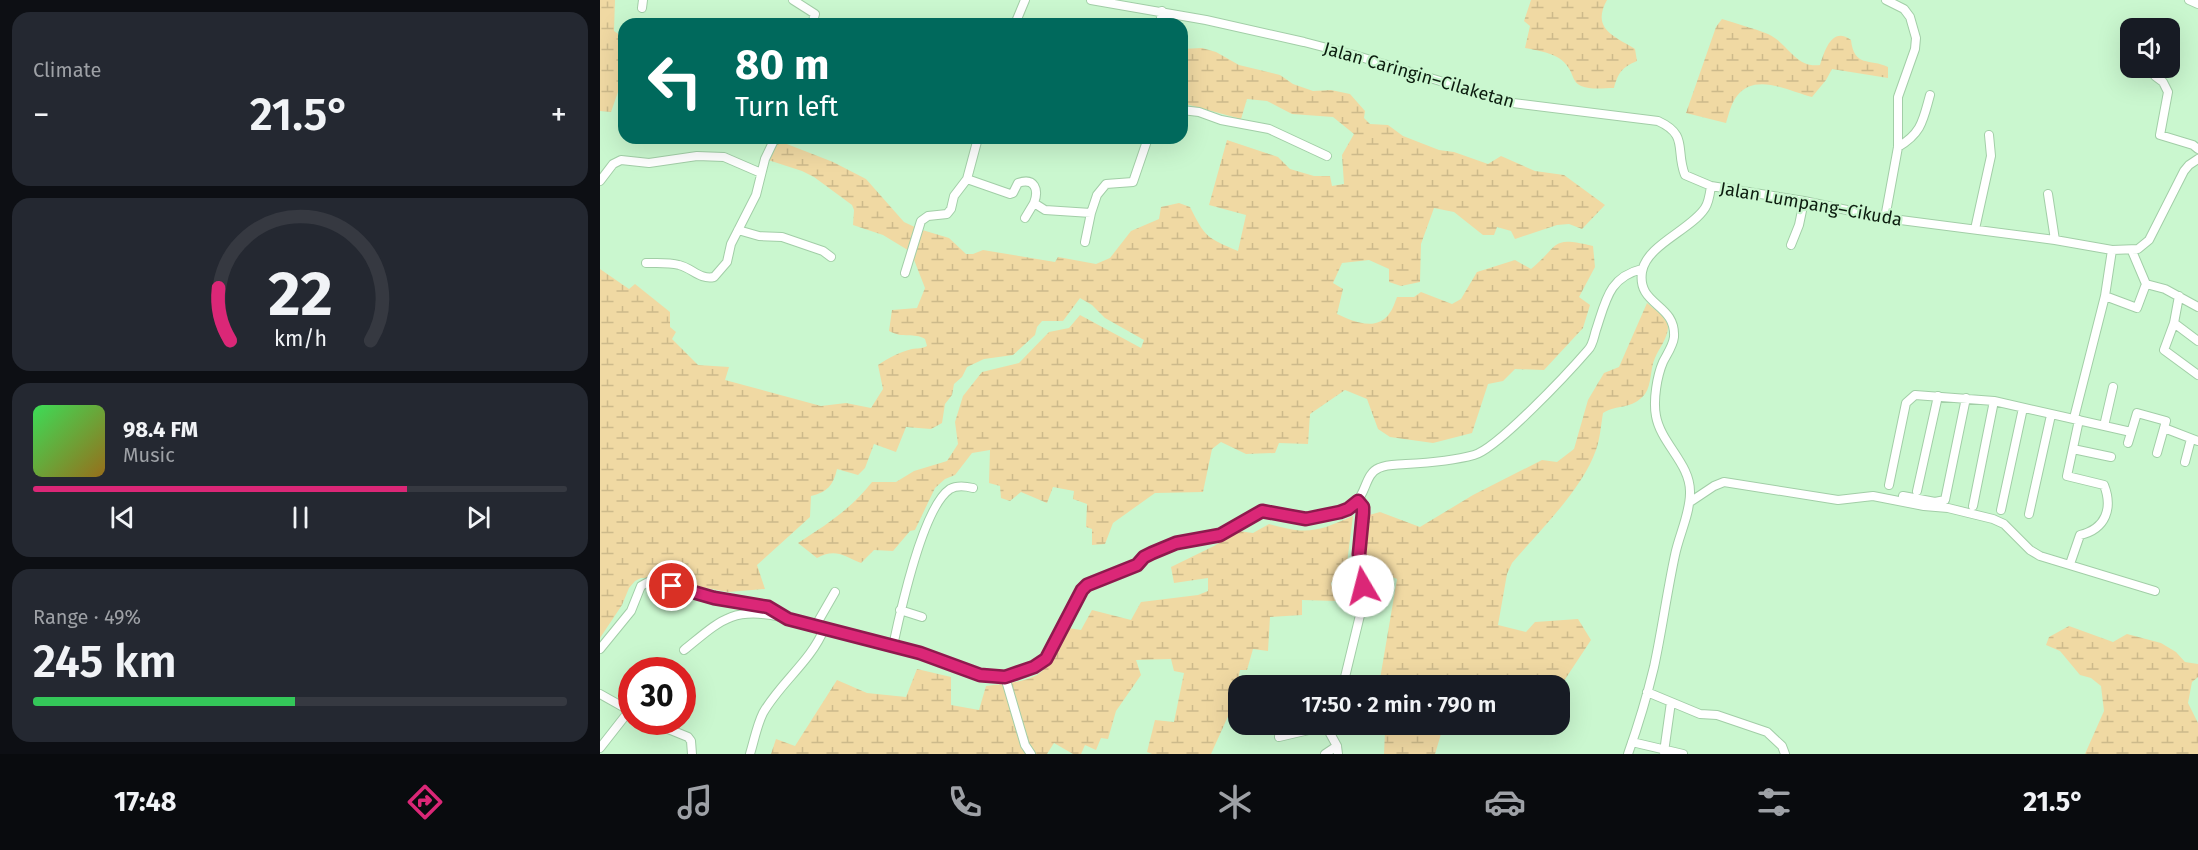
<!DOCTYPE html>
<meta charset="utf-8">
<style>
:root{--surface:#171b24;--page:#242831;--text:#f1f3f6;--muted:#9ea1a6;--line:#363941;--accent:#db2777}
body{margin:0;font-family:"Fira Sans",sans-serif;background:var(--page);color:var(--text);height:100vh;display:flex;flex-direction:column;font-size:22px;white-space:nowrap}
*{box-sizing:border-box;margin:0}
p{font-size:20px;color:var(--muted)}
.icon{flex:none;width:33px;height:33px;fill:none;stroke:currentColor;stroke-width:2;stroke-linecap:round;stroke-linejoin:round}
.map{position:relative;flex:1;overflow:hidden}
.sheet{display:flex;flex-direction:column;gap:12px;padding:12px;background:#0d0f14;width:600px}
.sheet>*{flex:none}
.hud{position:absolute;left:18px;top:18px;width:570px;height:126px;border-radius:18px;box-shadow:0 6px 24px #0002;background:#00695c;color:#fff;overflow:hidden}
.tools{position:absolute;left:1520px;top:18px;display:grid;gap:12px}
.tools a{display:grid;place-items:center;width:60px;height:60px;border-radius:12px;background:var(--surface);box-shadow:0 6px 24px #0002;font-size:30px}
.speed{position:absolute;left:18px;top:657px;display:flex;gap:12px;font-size:30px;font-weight:700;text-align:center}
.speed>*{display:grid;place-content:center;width:78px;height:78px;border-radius:50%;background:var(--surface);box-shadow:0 6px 24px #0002;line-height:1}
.speed .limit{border:9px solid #d22;background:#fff;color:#111}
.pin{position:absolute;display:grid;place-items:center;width:51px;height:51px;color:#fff;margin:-26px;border:3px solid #fff;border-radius:50%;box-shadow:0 2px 6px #0007}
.me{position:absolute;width:66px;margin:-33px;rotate:352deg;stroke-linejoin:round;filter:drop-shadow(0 0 4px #0008)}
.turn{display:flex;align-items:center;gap:21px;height:126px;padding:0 18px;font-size:27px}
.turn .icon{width:78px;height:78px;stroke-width:2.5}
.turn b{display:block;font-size:42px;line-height:51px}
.big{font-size:45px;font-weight:600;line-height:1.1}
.sheet .widget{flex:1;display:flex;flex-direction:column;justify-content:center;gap:9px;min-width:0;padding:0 21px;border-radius:18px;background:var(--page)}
.sheet .dial{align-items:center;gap:0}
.dial svg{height:156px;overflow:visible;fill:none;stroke:var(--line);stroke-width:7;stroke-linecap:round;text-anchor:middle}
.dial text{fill:var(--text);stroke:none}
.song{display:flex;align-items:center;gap:18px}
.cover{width:72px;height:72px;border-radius:9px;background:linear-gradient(135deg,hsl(130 70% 55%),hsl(40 70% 35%))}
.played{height:6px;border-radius:3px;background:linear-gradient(90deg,var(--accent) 70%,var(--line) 70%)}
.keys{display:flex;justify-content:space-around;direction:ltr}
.heat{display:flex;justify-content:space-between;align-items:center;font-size:33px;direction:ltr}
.charge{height:9px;border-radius:4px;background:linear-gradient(90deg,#34c759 49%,var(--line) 0)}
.trip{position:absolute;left:628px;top:675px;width:342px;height:60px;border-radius:18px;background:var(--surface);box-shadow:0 6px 24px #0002;font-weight:600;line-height:60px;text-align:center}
.tab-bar{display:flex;height:96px;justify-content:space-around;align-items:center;background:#090b0e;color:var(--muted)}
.tab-bar .icon{width:42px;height:42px}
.tab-bar .on{color:var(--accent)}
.tab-bar b{font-size:27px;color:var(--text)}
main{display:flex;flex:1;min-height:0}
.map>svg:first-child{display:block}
</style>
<main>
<section class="sheet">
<div class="widget"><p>Climate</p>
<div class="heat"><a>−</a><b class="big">21.5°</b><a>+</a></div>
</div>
<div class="widget dial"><svg viewBox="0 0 100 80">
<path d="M14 69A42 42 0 1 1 86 69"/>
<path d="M14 69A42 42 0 0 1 8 42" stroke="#db2777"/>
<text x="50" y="56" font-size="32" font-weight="700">22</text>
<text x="50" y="72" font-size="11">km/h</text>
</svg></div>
<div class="widget">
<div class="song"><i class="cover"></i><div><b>98.4 FM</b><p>Music</p></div></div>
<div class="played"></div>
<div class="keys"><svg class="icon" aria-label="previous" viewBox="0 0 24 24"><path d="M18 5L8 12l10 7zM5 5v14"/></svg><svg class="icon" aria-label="pause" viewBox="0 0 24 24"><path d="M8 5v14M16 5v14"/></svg><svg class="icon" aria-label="next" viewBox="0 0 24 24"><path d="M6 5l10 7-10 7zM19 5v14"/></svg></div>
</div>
<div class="widget"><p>Range · 49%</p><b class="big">245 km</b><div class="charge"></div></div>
</section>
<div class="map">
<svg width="1598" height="754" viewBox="0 0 1598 754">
<defs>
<pattern id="wetland-marsh" width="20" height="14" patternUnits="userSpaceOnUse" patternTransform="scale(1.5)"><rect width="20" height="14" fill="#f0d9a3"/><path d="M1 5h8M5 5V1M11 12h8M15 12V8" fill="none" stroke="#cdba8b"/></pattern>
</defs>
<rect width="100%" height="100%" fill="#caf7cf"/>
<path fill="url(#wetland-marsh)" d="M0,0H15L14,31L24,38V83L19,89L11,112L0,111Z
M931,0H1007C991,29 1014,36 1035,49L1037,61C1022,67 1018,73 1014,88C1004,88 991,90 981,86C972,82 973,73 968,67C959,53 940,51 925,48L930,26L924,21Z
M1122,19C1137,24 1153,28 1168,34C1188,43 1195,68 1220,65C1225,50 1232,26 1251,40C1254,68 1270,58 1288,67V78L1232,69L1226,80L1212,97C1189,91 1155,72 1137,96C1131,103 1129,114 1126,123L1086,113L1116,27Z
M602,48L616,52L639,65L680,75L693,84L713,91L731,90L750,94L765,111L764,118L770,124L788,125L803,136L839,150L854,152L888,164L901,156L935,171L964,175L1005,205L982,229L969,224L957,225L915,239L911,231L897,227L894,235H883L854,212L834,208L821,244L820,282L801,286L789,282V269L769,260L742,263L733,283L743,289L737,314C752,321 776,332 789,314C793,309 795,302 797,297H814L821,292L852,304L861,299L877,272L915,260L931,269C961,244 950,236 993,246L995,267L979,297L990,305L983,328L944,370L915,369L903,381L888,384L872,433L833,443L790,437L778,429L767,399L745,390L710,414L708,444L679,443L675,453L646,454L621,442L612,449L603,492L555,493L513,523L505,544L492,545V529L486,527L487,504L473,499L474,491L453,487L447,503L421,492L410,501L401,498L400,486L389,483L390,450L372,453L355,475L345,479L335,488L315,530L310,531L293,551L274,550L261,563C243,556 236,548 217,558L198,543C226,525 251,509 272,482H296L314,471L347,461L358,444L355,422L363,396L382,372L419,363L449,332L469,328L480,315L541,348L544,340L505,318L492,305L480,298L463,321H442L437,327L435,335L413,355L384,359L367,367L362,377L354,384L352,395L345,404L342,423L331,429L306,427L296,452L274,444L265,468L258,475L237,469C233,486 227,492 211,496L210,517L157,565L165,589L128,592L54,578H41L35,581L29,588L22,605L0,638V269L29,289L35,284L70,312V327L76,332L72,339L98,365L129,367L125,380L221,406L246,403L271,408L283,389L278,365C288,358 300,352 312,349C318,348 321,349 327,346L325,339C314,332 303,339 289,331L292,310L317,308L325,288L311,252L283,235L253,225L254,210L252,205L214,177L202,171L165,159L174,139L233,162L266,179L304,222L319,229L349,238L366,254H373L383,250L455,262L458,257L496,264L510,258L531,231L559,219L561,207L579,203L590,207C605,237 607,238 638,251L646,215L609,205L627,140L678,157L690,169L714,176H730L732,186L744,184L742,155L754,134L733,117L692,114L667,101L647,99L641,119L582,103V49Z
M1047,303C1054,309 1067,317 1068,327C1068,338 1059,348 1055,358C1050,368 1052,384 1045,394C1032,410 1017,404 1003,413C1001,425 1000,439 996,450C982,490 939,531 912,563L907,574L898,625L926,632L935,622L978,619L991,640L960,687L779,685L797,579L758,562L762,517L780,512L820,527L873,495L942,460L957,462L974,449L988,400L1004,373L1019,367Z
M753,516L747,563L731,583L736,601L702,600V615L670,617L668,651L653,649L647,670H640L634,703L611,754H552L547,752L555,720L574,722L584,673L574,671L571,659L536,660L541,675L516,711L508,739L501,738L496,750L485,745L481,754H473L454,743L447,754H171L176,739L195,746L237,680L267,693L306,697L317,669L351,677V705L379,710L386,686C402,684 422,683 437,675C451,667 460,642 468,628L481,630L492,610L531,620L541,602L598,595L608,591V578L574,583L571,567L614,546L639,531L653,533L669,524C708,535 716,532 753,516Z
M1469,626L1513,642L1527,634L1561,643L1576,652L1585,662L1598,664V677L1592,682L1588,703L1598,723V754H1485L1504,711L1501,686L1491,678L1480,675L1460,651L1446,645L1449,637Z
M778,725H875L870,733L841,734L835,754H784L785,731Z"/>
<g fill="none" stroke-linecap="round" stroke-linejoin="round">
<g stroke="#a2cea7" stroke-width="10">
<path id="minor" d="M193,0L215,14L212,24
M491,0L606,20L704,42L754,55L913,103L1058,121C1089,135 1075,150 1085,175L1111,186
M1589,0L1598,4
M42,8L43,0
M415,24L425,0
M560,24L562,11
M1555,76L1563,82L1568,92L1560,135L1593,145L1598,149
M582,110L599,112L621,120L669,129L727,156
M1298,147C1322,133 1323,120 1330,95
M367,179L410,194L413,193L418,183C435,177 439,190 434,203L445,210L491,213L497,195L506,184L533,182L548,138
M0,181L13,164L21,160L49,163L97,156L124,157L161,173
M1448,194L1455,240
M425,218L434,203
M1285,218L1298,147V97L1315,49L1316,38L1310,17L1304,9L1286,0
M1375,229L1391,156L1389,135
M138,230L159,236L182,237L223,251L231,257
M485,242L491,213
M1191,245L1199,225L1204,201
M1532,251L1546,284L1565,289L1598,307
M46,263C57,263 68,262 79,265C92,268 100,280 114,277L127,262L131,244L156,195L165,159L175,138
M305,273L321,221L328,216L347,214L351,209L354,196L367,179L378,138
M1505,296L1537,308L1546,284
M1579,296L1574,323L1564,350L1598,375
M1574,323L1598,341
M1474,418L1505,296L1512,250
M1504,426L1513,387
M1564,428L1598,441
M1528,443L1537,413L1566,421L1557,453
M1473,449L1511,457
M1585,462L1591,439
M1289,485L1306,403L1315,395L1394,401L1531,432
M1317,491L1338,396
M1303,496L1335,502L1345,500L1366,398
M1090,502L1114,486L1124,482L1238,500L1273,496L1324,506L1348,508L1393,519L1404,524L1430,550L1440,556L1555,591
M1373,506L1394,401
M1401,510L1423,408
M1429,514L1451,415
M1470,564L1480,535C1506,529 1513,508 1504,485L1467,476L1479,420
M300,610L322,617
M216,625L235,592
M293,646C300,613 323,507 350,489C357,485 365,486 373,488
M0,649L31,611L41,586L52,580L114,598L168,607L188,619L320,653L380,675L391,677H405L434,667L446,659L482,590L487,585L537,565L544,557L552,553L576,543L619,535L662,511C674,510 685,517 697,519C712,521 746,512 757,501C766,492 766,473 779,468C788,464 796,465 806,464C825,463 856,460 874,455C897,449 969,372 988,350C993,345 994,336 996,330C1006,300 1009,277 1042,269
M84,650C120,621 132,606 181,617
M405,677L425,745L431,754
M739,686L745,677L762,607L763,586L758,554L763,513V507L758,501
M1047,692L1100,714L1117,715L1167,732L1182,746L1185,754
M0,694L32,712
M51,722L88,737L91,741L92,754
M679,737L726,726L737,746L738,754
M1032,742L1083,754
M0,748L29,711
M1064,752L1071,702
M150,754C154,741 157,725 163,713C180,683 211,661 224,629
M725,754L737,746
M1028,754C1038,726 1047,696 1054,667C1062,630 1067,592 1075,555C1079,535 1090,514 1090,493C1091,464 1061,444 1056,416C1053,400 1057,376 1063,362C1067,354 1073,346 1074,337C1076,303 1037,306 1042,272C1046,245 1091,230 1105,208C1109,202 1110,193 1111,186L1204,201L1285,218L1455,240L1512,250L1538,249L1549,240L1584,171L1589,165L1598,159"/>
</g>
<use href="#minor" stroke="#fff" stroke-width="8"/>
</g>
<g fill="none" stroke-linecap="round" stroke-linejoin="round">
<g stroke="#8e194d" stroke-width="15">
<path id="route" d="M72,586L114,598L168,607L188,619L320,653L380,675L405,677L434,667L446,659L482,590L487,585L537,565L544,557L552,553L576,543L620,535L662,511L706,519L740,512L748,509L758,501L763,507V513L759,554L763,586"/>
</g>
<use href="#route" stroke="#db2777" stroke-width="10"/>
</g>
<g text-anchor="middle" stroke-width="4.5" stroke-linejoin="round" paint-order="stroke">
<g font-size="18" fill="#0c1d0f" stroke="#caf7cf">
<text transform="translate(819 75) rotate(16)" y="6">Jalan Caringin–Cilaketan</text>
<text transform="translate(1211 204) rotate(10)" y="6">Jalan Lumpang–Cikuda</text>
</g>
</g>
</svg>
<div class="tools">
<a><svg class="icon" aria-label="sound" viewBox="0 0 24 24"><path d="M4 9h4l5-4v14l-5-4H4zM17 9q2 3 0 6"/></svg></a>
</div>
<div class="speed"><div class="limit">30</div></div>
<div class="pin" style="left:72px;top:586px;background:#d93025"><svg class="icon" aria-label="arrive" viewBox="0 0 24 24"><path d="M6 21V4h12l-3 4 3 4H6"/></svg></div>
<svg class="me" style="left:763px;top:586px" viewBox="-20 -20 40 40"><circle r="19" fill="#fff"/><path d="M0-13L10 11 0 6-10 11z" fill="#db2777"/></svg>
<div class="trip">17:50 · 2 min · 790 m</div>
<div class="hud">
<div class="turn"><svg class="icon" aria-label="left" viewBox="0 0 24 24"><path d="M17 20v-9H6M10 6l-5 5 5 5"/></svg><div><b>80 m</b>Turn left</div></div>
</div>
</div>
</main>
<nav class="tab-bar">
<b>17:48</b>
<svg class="icon on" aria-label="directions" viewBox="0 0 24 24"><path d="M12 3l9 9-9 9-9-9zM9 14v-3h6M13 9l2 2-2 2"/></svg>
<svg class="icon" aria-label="music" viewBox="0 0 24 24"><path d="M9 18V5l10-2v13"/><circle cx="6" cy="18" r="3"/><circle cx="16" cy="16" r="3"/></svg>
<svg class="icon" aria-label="phone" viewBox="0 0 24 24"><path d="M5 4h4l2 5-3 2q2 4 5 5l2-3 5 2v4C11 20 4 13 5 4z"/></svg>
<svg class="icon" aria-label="climate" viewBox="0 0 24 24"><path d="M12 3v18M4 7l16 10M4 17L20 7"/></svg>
<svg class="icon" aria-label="car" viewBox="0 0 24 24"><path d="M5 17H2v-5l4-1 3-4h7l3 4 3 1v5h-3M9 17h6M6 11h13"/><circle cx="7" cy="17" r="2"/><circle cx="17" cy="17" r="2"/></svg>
<svg class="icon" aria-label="filters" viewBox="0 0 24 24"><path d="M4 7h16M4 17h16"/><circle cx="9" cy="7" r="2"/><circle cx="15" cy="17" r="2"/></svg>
<b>21.5°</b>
</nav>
